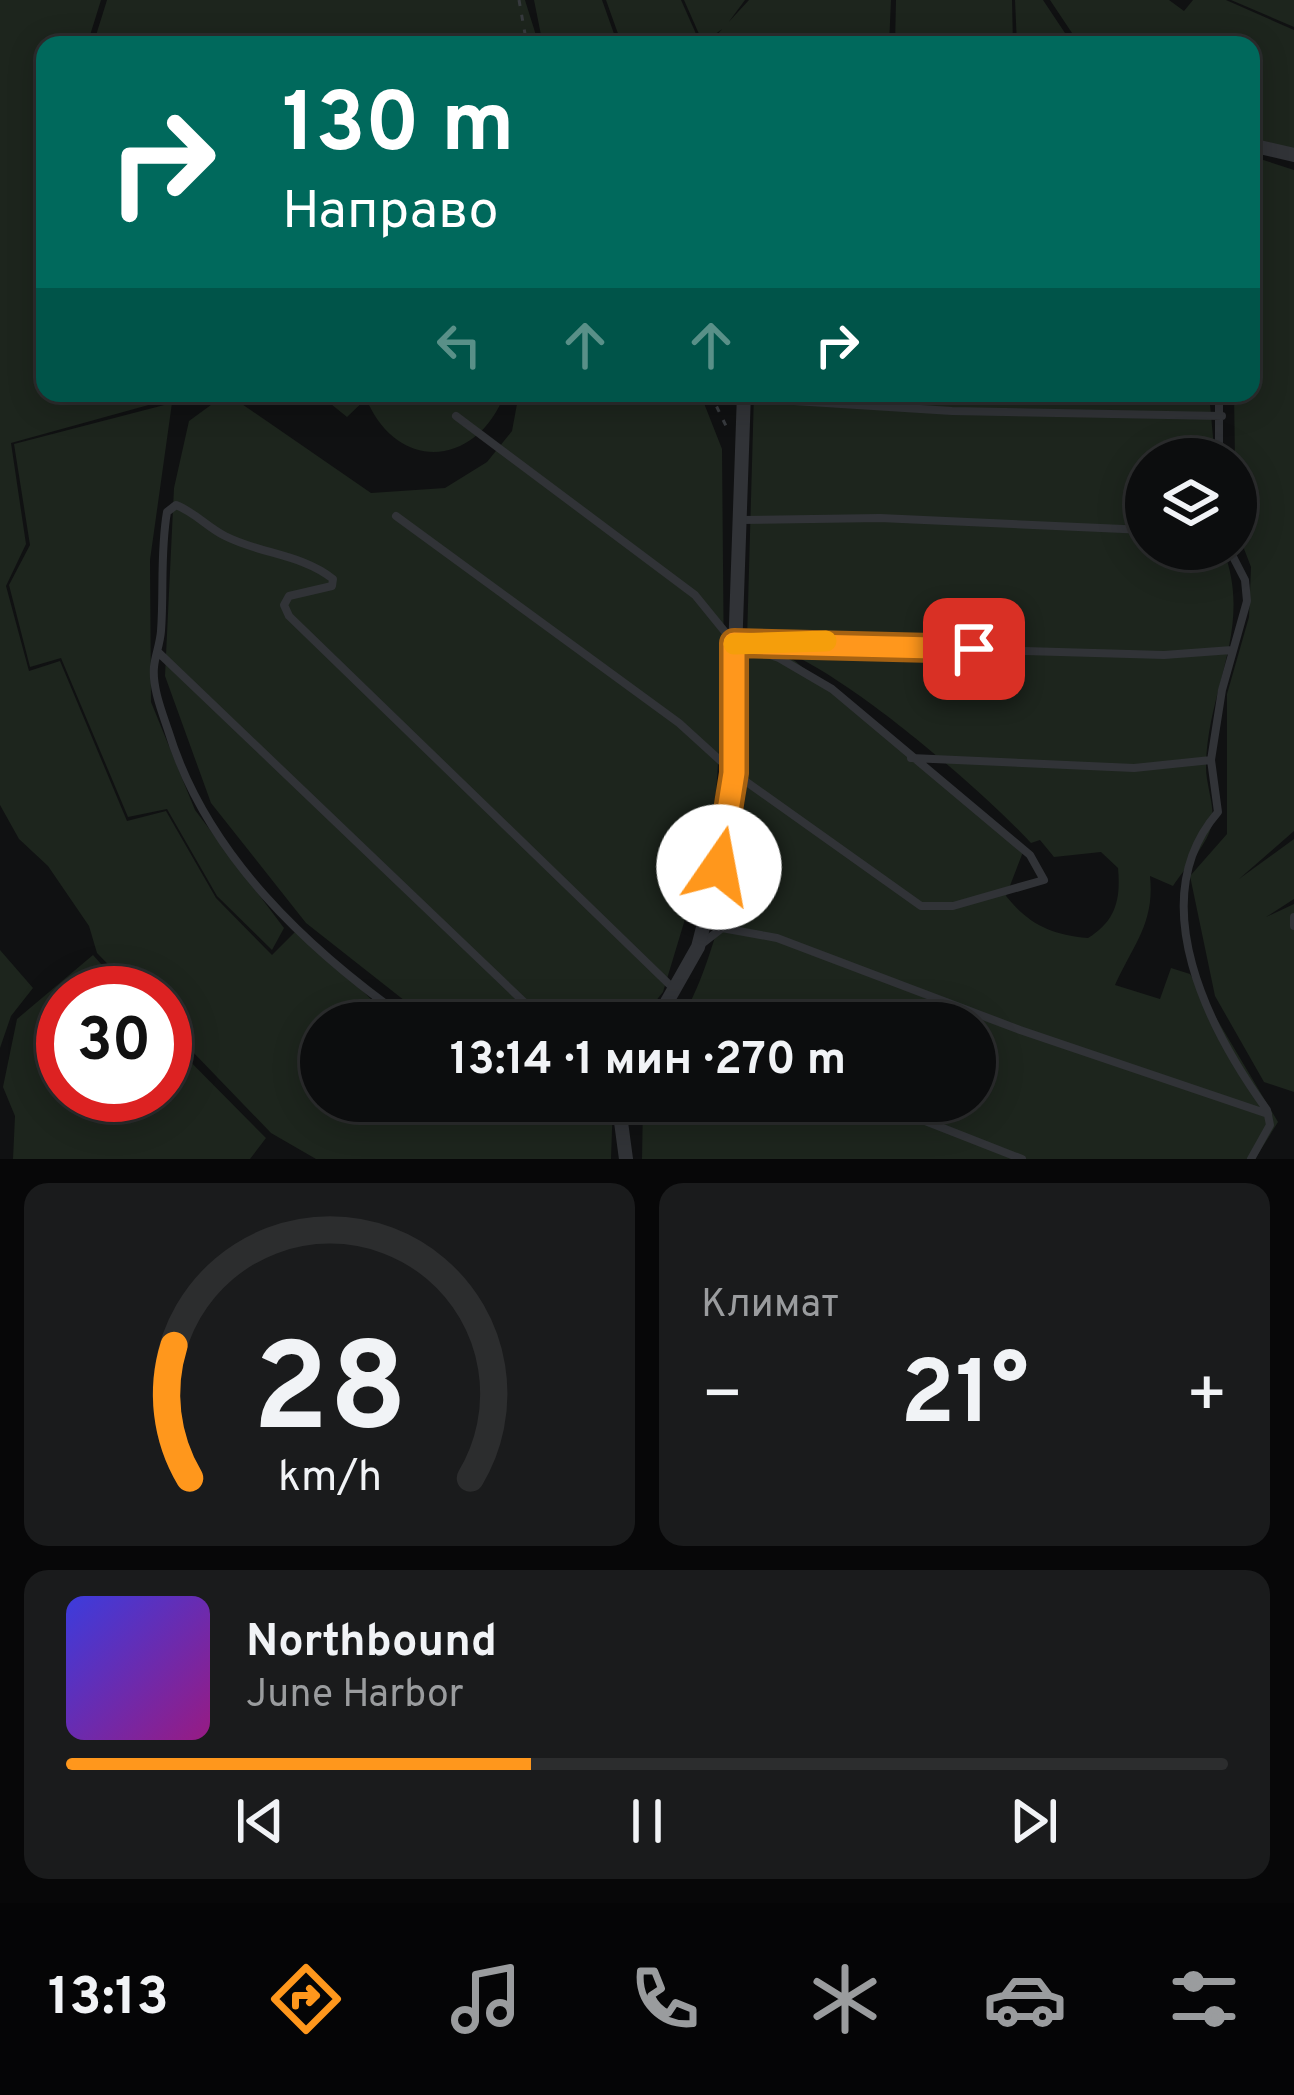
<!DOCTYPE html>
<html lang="ru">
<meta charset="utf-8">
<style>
:root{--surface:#0c0d0e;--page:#1a1b1c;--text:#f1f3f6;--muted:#9a9c9e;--line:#2c2d2e;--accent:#ff971c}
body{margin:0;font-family:Overpass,sans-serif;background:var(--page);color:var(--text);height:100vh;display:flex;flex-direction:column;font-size:45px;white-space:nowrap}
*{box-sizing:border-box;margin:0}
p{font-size:39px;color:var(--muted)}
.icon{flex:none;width:66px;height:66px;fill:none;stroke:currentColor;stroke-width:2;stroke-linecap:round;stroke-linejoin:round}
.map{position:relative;height:1159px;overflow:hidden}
.drawer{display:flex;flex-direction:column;gap:24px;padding:24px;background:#070708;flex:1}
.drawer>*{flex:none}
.guide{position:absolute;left:36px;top:36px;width:1224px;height:366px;border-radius:24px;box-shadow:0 6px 30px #0003,0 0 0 3px var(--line);background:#00695c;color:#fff;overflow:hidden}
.buttons{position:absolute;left:1125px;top:438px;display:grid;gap:24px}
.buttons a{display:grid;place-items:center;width:132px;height:132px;border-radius:50%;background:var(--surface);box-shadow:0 6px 30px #0003,0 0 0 3px var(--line);font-size:60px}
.speed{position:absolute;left:36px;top:966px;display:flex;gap:24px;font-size:60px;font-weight:700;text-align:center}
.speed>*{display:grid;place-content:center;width:156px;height:156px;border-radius:50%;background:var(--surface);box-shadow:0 6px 30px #0003,0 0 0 3px var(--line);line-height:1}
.speed .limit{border:18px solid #d22;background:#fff;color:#111}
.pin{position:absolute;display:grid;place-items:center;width:102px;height:102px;color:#fff;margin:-51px;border-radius:24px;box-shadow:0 6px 18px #0006}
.me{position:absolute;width:132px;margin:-66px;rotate:12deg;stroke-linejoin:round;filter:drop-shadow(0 0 9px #0008)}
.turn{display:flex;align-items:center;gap:42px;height:252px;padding:0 48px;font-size:54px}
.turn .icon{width:156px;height:156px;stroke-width:2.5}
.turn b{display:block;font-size:84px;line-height:102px}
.lanes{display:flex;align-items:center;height:114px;padding:0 48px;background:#0003;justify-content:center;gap:60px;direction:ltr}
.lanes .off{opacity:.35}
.big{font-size:90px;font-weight:700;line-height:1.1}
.drawer .card{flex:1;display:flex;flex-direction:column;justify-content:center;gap:18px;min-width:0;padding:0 42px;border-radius:24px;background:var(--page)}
.drawer .dial{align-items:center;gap:0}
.dial svg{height:312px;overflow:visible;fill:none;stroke:var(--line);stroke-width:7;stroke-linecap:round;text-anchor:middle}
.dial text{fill:var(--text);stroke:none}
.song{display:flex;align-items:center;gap:36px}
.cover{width:144px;height:144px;border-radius:18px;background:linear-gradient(135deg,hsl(240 70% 55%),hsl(310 70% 35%))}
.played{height:12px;border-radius:6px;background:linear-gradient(90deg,var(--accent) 40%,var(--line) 40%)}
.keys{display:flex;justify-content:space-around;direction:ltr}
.heat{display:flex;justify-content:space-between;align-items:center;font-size:66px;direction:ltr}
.drawer .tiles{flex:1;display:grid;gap:24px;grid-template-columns:1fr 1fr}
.card:last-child{grid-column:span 2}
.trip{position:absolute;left:300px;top:1002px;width:696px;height:120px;border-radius:60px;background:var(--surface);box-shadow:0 6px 30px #0003,0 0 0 3px var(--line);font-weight:700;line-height:120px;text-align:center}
.dock{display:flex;height:192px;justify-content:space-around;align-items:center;background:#050506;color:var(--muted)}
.dock .icon{width:84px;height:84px}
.dock .current{color:var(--accent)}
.dock b{font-size:54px;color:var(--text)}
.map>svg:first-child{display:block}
</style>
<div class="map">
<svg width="1294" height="1159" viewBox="0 0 1294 1159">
<rect width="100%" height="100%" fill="#101112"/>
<path fill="#1d251d" d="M0,0H101L87,45H45V393H192L11,443L26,544L6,586L29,671L60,661L127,821L166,811L216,898L272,955L299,928L377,1005L405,1023H321V1101H613L611,1159H316L271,1133L165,1023V993H136L97,953L89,926L48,866L19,839L0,805Z
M107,0H525L539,45H93Z
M534,0H602L618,45H543Z
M606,0H681L701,45H622Z
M684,0H745L725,27L703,43Z
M749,0H891L889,45H715L713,39Z
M896,0H1012L1013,45H895Z
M1015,0H1043L1073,45H1017Z
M1050,0H1169L1184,11L1193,0H1226L1294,30V151L1251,140V45H1080Z
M1231,0H1294V27Z
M1251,156L1294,170V831L1239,879L1294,839V899L1266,917L1294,904V1092L1264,1082L1215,996L1190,876L1227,834V694L1249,617L1251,567L1236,528L1234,393H1251Z
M328,393H372L347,417L326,400Z
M378,393H505C479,464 402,475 368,403Z
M519,393H700L722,449L724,677L716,793L705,853L663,992L638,1023H433L306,923L211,803L165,676L174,488L189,421L215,402H239L371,493L445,488L487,462L512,431Z
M754,393H1209L1215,459H1146V549H1223C1254,628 1207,688 1206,767C1206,785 1215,806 1212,823C1209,843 1184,869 1173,886L1150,876C1155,923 1133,945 1115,985L1160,999L1171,968L1190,974L1278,1122L1255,1159H642L643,1101H975V1023H678C712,978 743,838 747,780C749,736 743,692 746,648L766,645L795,661L1023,852L1006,896C1030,925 1050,934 1088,938C1115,921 1121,901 1118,868L1101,852L1054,857L1040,840L1031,843C983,791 815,643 747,640Z
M172,403L150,560L151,702L195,810L284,928L272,950L217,896L167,809L128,817L61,658L30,667L9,585L30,545L14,444Z
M0,950L33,988L11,1016L0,1048Z
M93,955L127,993H63V1095H165V1036L266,1138L250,1159H13L15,1116L3,1087L17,1019Z"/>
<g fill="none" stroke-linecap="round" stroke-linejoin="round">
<path stroke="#373a3e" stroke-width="3" stroke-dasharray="6 9" stroke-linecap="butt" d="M519,0L527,45
M710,393L729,432"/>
<path stroke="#313337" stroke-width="8" d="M1219,393V459
M745,398L952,411L1222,416
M396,516L679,723L734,773L921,906H953L1044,880L1030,855L832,689L779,658L734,643L695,595L456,416
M740,520L880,518L1146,530
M1229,549L1245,580L1247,601L1222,690L1211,760L1218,812C1141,901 1210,1031 1267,1110L1270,1125L1251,1159
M742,643L1164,655L1232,650
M159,653L546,1023
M911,758L1134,768L1211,760
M1294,917V926
M699,946L722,928L777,938L1020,1030L1268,1114
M663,1011L688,1023
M412,1023C308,950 206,855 168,730C162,712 152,687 154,667C155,656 160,644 161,631C164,591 160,552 167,512L176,505C196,513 207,527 225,536C260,554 302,554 333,579L332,586L289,596L284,605L289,616L675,990
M874,1101L1022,1159"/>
<path stroke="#313337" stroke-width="14" d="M1251,145L1294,155
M655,1023L698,947L729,826L744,393
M625,1101L621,1122L626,1159"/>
</g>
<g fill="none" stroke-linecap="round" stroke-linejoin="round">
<g stroke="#a66212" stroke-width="30">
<path id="route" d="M719,867L734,773V643L974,649"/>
</g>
<use href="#route" stroke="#ff971c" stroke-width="21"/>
<path stroke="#f59e0b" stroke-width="21" d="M734,644L826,641"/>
</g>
</svg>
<div class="buttons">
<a><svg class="icon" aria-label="layers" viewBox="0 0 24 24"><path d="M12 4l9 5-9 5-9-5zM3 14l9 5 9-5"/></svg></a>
</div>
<div class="speed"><div class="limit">30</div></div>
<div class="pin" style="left:974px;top:649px;background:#d93025"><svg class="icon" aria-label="arrive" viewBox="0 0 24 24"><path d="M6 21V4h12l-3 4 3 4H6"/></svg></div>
<svg class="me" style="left:719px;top:867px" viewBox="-20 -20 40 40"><circle r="19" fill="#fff"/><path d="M0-13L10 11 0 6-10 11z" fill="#ff971c"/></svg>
<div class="trip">13:14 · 1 мин · 270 m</div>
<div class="guide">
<div class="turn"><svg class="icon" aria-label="right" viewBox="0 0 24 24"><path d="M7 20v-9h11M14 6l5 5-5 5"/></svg><div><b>130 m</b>Направо</div></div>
<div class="lanes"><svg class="icon off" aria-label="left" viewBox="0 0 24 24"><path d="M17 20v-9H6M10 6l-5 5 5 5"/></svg><svg class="icon off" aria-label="ahead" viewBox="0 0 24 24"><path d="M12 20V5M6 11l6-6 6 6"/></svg><svg class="icon off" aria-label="ahead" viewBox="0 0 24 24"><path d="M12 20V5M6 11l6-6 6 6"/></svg><svg class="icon" aria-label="right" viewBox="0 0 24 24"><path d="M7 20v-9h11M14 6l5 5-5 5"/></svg></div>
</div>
</div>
<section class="drawer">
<div class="tiles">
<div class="card dial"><svg viewBox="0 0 100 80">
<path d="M14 69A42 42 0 1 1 86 69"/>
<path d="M14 69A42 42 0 0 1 10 35" stroke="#ff971c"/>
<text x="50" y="56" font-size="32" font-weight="700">28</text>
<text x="50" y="72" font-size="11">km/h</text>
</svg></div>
<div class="card"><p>Климат</p>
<div class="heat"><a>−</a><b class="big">21°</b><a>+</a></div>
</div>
<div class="card">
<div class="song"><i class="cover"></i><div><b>Northbound</b><p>June Harbor</p></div></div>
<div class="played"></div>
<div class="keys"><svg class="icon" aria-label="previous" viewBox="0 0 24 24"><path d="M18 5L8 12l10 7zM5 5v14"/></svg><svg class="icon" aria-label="pause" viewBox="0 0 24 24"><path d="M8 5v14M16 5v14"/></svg><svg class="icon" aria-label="next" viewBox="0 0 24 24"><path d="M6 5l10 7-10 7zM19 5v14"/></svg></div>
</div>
</div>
</section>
<nav class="dock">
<b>13:13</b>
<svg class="icon current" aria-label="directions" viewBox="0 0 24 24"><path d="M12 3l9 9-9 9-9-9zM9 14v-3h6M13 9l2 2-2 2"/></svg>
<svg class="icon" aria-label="music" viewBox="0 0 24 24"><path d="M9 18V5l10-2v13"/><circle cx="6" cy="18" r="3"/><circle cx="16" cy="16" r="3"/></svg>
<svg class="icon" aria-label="phone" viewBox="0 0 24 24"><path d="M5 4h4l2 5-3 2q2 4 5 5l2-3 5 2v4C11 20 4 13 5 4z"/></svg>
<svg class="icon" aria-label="climate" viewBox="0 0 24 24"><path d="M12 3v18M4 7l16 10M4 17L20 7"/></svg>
<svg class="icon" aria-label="car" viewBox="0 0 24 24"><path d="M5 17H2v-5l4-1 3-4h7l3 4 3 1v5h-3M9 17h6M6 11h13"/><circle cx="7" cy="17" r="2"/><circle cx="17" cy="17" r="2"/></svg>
<svg class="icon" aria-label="filters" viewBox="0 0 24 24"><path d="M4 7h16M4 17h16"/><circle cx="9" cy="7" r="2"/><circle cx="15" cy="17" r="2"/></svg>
</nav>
